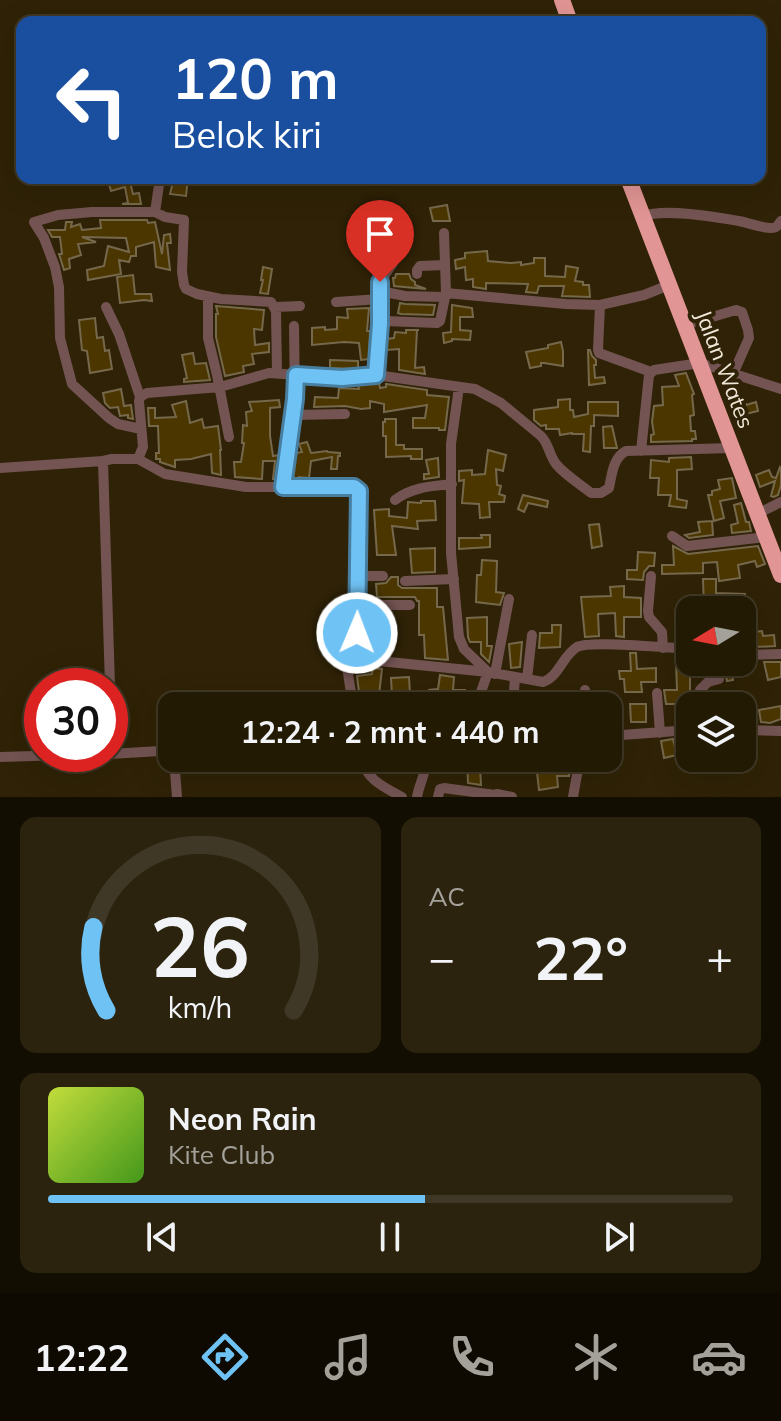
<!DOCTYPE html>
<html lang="id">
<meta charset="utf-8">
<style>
:root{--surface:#231a04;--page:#2b230e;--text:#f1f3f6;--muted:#a3a19a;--line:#403826;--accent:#6fc2f4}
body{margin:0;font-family:Mulish,sans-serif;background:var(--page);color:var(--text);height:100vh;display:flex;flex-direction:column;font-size:30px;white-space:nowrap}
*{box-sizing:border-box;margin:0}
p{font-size:26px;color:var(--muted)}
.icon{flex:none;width:44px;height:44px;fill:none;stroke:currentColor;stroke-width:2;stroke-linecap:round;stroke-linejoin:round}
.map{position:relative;height:797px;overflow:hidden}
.side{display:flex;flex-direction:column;gap:20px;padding:20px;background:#130e02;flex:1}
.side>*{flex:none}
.guide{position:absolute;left:16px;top:16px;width:750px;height:168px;border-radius:16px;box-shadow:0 8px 32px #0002,0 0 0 2px var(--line);background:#1a4fa0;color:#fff;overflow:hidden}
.needle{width:52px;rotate:260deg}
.tools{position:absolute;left:676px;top:596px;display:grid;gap:16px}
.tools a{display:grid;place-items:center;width:80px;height:80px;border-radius:16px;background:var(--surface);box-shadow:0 8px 32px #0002,0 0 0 2px var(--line);font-size:40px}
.speed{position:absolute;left:24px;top:668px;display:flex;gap:16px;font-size:40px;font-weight:700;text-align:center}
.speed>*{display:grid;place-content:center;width:104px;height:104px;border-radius:50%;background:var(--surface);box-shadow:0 8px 32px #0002,0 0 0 2px var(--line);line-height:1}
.speed .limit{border:12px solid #d22;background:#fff;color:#111}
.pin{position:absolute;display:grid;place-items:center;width:68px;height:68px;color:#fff;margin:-82px -34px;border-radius:50% 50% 50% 0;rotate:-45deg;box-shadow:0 0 8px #0007}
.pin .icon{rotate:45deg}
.me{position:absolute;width:88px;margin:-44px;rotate:1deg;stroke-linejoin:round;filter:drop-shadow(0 0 6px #0008)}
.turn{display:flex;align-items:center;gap:28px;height:168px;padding:0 24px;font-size:36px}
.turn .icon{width:104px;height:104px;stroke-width:2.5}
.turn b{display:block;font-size:56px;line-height:68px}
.big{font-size:60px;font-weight:700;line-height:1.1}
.side .widget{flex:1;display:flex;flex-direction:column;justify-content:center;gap:12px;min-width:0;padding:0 28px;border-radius:16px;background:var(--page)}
.side .dial{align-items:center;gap:0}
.dial svg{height:208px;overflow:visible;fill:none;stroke:var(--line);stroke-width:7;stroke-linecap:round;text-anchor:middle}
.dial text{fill:var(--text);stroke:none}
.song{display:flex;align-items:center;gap:24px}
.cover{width:96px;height:96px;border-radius:12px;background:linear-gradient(135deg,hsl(70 70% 55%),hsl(100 70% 35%))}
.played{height:8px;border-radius:4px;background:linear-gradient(90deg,var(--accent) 55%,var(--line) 55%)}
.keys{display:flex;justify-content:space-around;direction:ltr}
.heat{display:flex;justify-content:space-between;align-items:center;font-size:44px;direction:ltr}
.side .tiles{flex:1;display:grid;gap:20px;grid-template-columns:1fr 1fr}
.widget:last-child{grid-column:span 2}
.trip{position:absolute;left:158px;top:692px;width:464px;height:80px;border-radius:16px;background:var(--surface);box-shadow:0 8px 32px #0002,0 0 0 2px var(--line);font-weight:700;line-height:80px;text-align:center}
.menu{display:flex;height:128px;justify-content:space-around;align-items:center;background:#0e0a02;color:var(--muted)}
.menu .icon{width:56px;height:56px}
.menu .active{color:var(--accent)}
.menu b{font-size:36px;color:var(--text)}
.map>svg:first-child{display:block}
</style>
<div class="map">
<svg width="781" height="797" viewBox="0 0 781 797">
<rect width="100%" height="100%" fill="#2f2206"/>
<path fill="#4b3600" stroke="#76684b" stroke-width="2" d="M112,178H129L133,194L139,193L141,204H122L128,203L125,187L111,191L109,184L113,183Z
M174,178H188L186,196L170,194Z
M447,205L450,221H433L430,208Z
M100,220H147L148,223L155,222L162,254L164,235L170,234L171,243H167L170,270L156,267L154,242L136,247V256H131L129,262L119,260L121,274L88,280L87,270L104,266L108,246L129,252L126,238L82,237L96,242L78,244L81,255L69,259L70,268L64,270L59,254H62L60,237H52L48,230H65L66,222H72L71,227L80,224L82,230L101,228Z
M487,251L488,261L511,263L521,262V265L534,263V258H545V276L565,277L566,266L578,268L575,281L583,282V285H589L590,297L562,296L564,286H539L537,293L526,292L528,284L486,283V289L473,287V279L466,280L465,267L456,269L455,260L465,258V253Z
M263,267L272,269L268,294L260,293L263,280H261Z
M396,274H409L411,279L415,282V285L426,289L394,286L393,278H395Z
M133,275L135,294H151L152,301L144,300L120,303L117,277Z
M400,303L405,304L435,305L433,315L401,314L398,313Z
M452,305L472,308L473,317H460V330L471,331L470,340L452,339V341L444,343L443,333L451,332Z
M216,306L264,310L262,330L254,329L255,345L269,343V352L252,354L254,364L243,366L244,372L225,376L216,337V314H218Z
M369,308L367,331H370L369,359L361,360L359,343L344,342L312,345V328L325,327V330L337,329V317L348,318L347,309Z
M95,318L97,338L103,337L105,351L109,350L112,369L90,373L87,351L82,350L79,320Z
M406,330H419H417L415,368L424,367L425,374L399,370V349L386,350L387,339L394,338L395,332L406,333Z
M561,342L563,351V366L544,363H541V366L530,368L526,352L548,348V345Z
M588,350H590L592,356L596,360V365H594L595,378L604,377L605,383L589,385Z
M193,353L195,364L206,363L210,380L184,382V379L187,378L182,355Z
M330,360L358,361V369L330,368Z
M686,373L694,394L692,395L694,415L690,416L691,431H695L696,439H692V441L651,442V435L654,434L652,422L654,406L663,405L662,387L679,386L675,375Z
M376,383H379L380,388L386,387V384L427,390V395L449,397L445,430H439V428H413V418H425L427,405L384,412V404L370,401V408L361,409L345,406L314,407L315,397L338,398L339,388L359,389L358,385Z
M121,389L124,406L131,405L133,419L128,418V415L120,416L118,407L110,408L105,403L103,393Z
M744,397L746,405L756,402L758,411L737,416L735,399Z
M570,399V410H573L574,417L588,414V402H618V416L594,415V426H591L590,452L583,451L584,434H572V433L560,435L559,429H546V425L541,426L534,420V410L558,407V400Z
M279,400L280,407L270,408V436L273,456L279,455L276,479H273L275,461H263L262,479L235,477L234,462H241L244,443H242L243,425L247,426L246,412L252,411L249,402Z
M186,401L190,423L202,419L204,428L218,426L221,450H220L221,475L212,473L211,454L191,459L175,460V467L160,462V459H156V453H159L158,426H149L148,408H155V418L176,417L172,405Z
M385,419H396V445H404V449H422V459H411V456L386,457V436H383V422H385Z
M612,426L617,448H604L603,427Z
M307,442L311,453L327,451L328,452L340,453V456H338L337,469H331L332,457L311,461L309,478L299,477V479H292L296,453L302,452L299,444Z
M488,450L506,455L503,471L496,469L497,485L501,486L499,494L505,496L504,502H489L490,517L480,518L479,504L462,503L464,480L459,481V471L472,470V475L485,474Z
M691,457L692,469L677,470V499L687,501L686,508L669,506L671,495H658L659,478H650L651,460L669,462V458Z
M438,458L439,477L424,479V474H429L426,460Z
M780,467L781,468V485L778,495L774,497L771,496L775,481L760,487L756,475L769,470L772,477L776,478Z
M732,478L736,498L720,501L724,518L714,521L708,495H712V491L720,489L718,480Z
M523,495L548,501L547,507L528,503L524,512L518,509Z
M421,501H435L436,520L417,521L418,529L392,526L396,555H377L374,510L389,509V516L407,518L408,502L421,503Z
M741,503L746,522H749L751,531L732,533L731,525L738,523L734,505Z
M712,521L713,535L689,538L685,535L700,532L698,522Z
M599,524L602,546L592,548L589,525Z
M481,535H490V547L459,549V538H482Z
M673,546L688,554L758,546L765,564L757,567L755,561L738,565L740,578L719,581L717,562L703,563V573L662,574V565H674Z
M435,548V572L412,573L410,549Z
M638,552L655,553L654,566H649L644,572L643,580L627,579V570H637Z
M482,560L497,561L496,592L504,593L500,605L476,602L477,575H481Z
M391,577H398V585L402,588H437V607H443L448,660L425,658L424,635H419V601H417L415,597H377L376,584L386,583Z
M703,579H716V593L745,594V610H725V607L704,608Z
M624,586V597L641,598V617H624V637L616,636L615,613L598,614L599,636L585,637L581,597L611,596L610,587Z
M487,617V646H492L489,662L481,654V642H470L468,637L467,618Z
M552,625H561L560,647L539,648L540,633H552Z
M762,631L763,636L774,635L775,646L755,647L754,632Z
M330,639H349L350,653L344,657H331Z
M385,640V654L366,652V641Z
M522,642L520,667L511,668L509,644Z
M630,653H636L637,669L656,668V682H641L642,692H625L624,679H620L619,671H631Z
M676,661H686V667H690V696H688V704H666L664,690H677Z
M730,662L733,680L727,681L726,676L722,672L710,673L709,663Z
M764,662H781V677L768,680Z
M373,668L382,669L379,695L371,694L372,706H361V692H359L357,676L372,674Z
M440,675L454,677L453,690H465V705H448V702L430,703L429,690L438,689Z
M409,677L410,694L392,695L391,678Z
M630,704H646V722H631Z
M781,706V719L770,723L761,722L759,710Z
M673,739L677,755L664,758L661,741Z
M467,758H492L493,767H480L481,785L468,783Z
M557,759V763H571L569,776H557L558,787L539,790L536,763Z"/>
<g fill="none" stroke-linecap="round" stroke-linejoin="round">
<path stroke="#735453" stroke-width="10" d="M155,212L160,178
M643,216C665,208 716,217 739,221C749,223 761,228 771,228C777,228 777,226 781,221
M417,274V270L420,266L445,265
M380,291V282L393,263
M446,293L566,304L600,305L644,295L669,285
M208,297V338L217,375L229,437
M336,302L380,299
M600,305L598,350L599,353L651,372
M106,307L119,334L140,397
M275,307L300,306
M380,324V291L405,296L445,297
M685,325L736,310L742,312L748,330L749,338L733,374
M376,375L380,324L385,321L437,323L440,321L446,293L444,233
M459,387L451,444V553L459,637L464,649L488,672L543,682C559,677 563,655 577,647C590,640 671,648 690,649
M293,415L345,414
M141,429L118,424L109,418L72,384L60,338L59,287L55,267L44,238L34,222L58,215L92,212H155L165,217L184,220L182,272L184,285L186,289L197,294L221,299L271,302L276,311L277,373
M641,451L649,375L654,370L700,363L781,389
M138,459L143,447L139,401L140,397L147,393L220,387L269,373L342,378L376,375L475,389L501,403L541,436C549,444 549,455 556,464C565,475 580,484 591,493H601L609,488C612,474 613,458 626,451L732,448
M0,468L103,461
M283,487L295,399L294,326
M395,500C412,487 431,486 452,484
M757,514L781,502
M672,536L687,546L766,537
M359,576H383
M651,576L648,611L649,617L662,632L663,648
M405,581L454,579
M358,605H410
M742,655L781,654
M495,674L509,599
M527,679L532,635
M110,686L103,461L112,459H138L165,474L246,487H354C360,490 360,493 360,499L357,633L359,659
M657,693L660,733
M110,699L112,754
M353,706L347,667L351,661L359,659L488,672L476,706
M513,706L515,677
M585,706V690
M700,706V690L708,682L719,679
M742,730L781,731
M608,736L690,730
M110,754L160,751L172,755
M0,757L100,754
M174,758L177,797
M362,758C366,780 384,787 402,797
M500,758V764
M417,797C419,786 423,779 425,769L434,766L436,758
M438,797L440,789L444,788L495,795
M494,797L497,794L512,797
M573,797L580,758"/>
<path stroke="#e19594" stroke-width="16" d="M562,0L570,22
M628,178L781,575"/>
</g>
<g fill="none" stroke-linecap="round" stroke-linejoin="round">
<g stroke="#487e9f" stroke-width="20">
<path id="route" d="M357,633L359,491L354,487H283L295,399L296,375L342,378L376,375L380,324V282"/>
</g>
<use href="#route" stroke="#6fc2f4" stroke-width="14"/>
</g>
<g text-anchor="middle" stroke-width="8" stroke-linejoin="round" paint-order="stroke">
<g font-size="22" fill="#f0e8d8" stroke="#2f2206">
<text transform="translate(725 369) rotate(69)" y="8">Jalan Wates</text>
</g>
</g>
</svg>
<div class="tools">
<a><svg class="needle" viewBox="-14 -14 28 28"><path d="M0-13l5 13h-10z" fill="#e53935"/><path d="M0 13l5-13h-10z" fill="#a3a19a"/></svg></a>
<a><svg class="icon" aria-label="layers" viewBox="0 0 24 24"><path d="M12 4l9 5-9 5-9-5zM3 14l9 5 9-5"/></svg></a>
</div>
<div class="speed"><div class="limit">30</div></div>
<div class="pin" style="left:380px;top:282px;background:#d93025"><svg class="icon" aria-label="arrive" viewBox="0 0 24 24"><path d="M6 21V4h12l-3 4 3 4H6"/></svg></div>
<svg class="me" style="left:357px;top:633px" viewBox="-20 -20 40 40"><circle r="17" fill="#6fc2f4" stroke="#fff" stroke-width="3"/><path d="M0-11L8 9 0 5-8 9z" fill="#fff"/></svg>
<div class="trip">12:24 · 2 mnt · 440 m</div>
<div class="guide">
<div class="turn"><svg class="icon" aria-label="left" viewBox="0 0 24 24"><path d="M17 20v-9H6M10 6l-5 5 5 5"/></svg><div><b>120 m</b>Belok kiri</div></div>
</div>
</div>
<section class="side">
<div class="tiles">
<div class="widget dial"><svg viewBox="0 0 100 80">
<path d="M14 69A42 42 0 1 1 86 69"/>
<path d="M14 69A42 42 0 0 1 9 37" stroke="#6fc2f4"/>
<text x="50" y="56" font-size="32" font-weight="700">26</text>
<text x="50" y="72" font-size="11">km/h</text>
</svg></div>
<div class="widget"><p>AC</p>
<div class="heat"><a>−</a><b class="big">22°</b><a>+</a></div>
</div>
<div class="widget">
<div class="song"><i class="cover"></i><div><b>Neon Rain</b><p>Kite Club</p></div></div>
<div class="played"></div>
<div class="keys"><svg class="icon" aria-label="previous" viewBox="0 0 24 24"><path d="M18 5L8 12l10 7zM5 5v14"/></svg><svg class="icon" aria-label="pause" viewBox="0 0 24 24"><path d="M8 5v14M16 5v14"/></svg><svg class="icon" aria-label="next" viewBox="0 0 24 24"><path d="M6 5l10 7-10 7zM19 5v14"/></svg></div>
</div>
</div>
</section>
<nav class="menu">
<b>12:22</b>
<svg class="icon active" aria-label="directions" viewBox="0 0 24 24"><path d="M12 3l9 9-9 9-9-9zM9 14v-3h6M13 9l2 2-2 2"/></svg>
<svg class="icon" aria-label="music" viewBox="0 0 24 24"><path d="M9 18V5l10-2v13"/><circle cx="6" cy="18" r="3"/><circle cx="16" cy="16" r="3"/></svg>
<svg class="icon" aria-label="phone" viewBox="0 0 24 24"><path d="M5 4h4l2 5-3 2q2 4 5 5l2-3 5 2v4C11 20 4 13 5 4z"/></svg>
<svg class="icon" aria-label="climate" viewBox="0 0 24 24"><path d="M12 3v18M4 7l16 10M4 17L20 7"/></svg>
<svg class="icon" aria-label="car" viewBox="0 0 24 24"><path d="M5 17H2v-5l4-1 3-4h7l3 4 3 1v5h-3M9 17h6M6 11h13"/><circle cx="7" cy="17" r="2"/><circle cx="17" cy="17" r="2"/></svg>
</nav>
